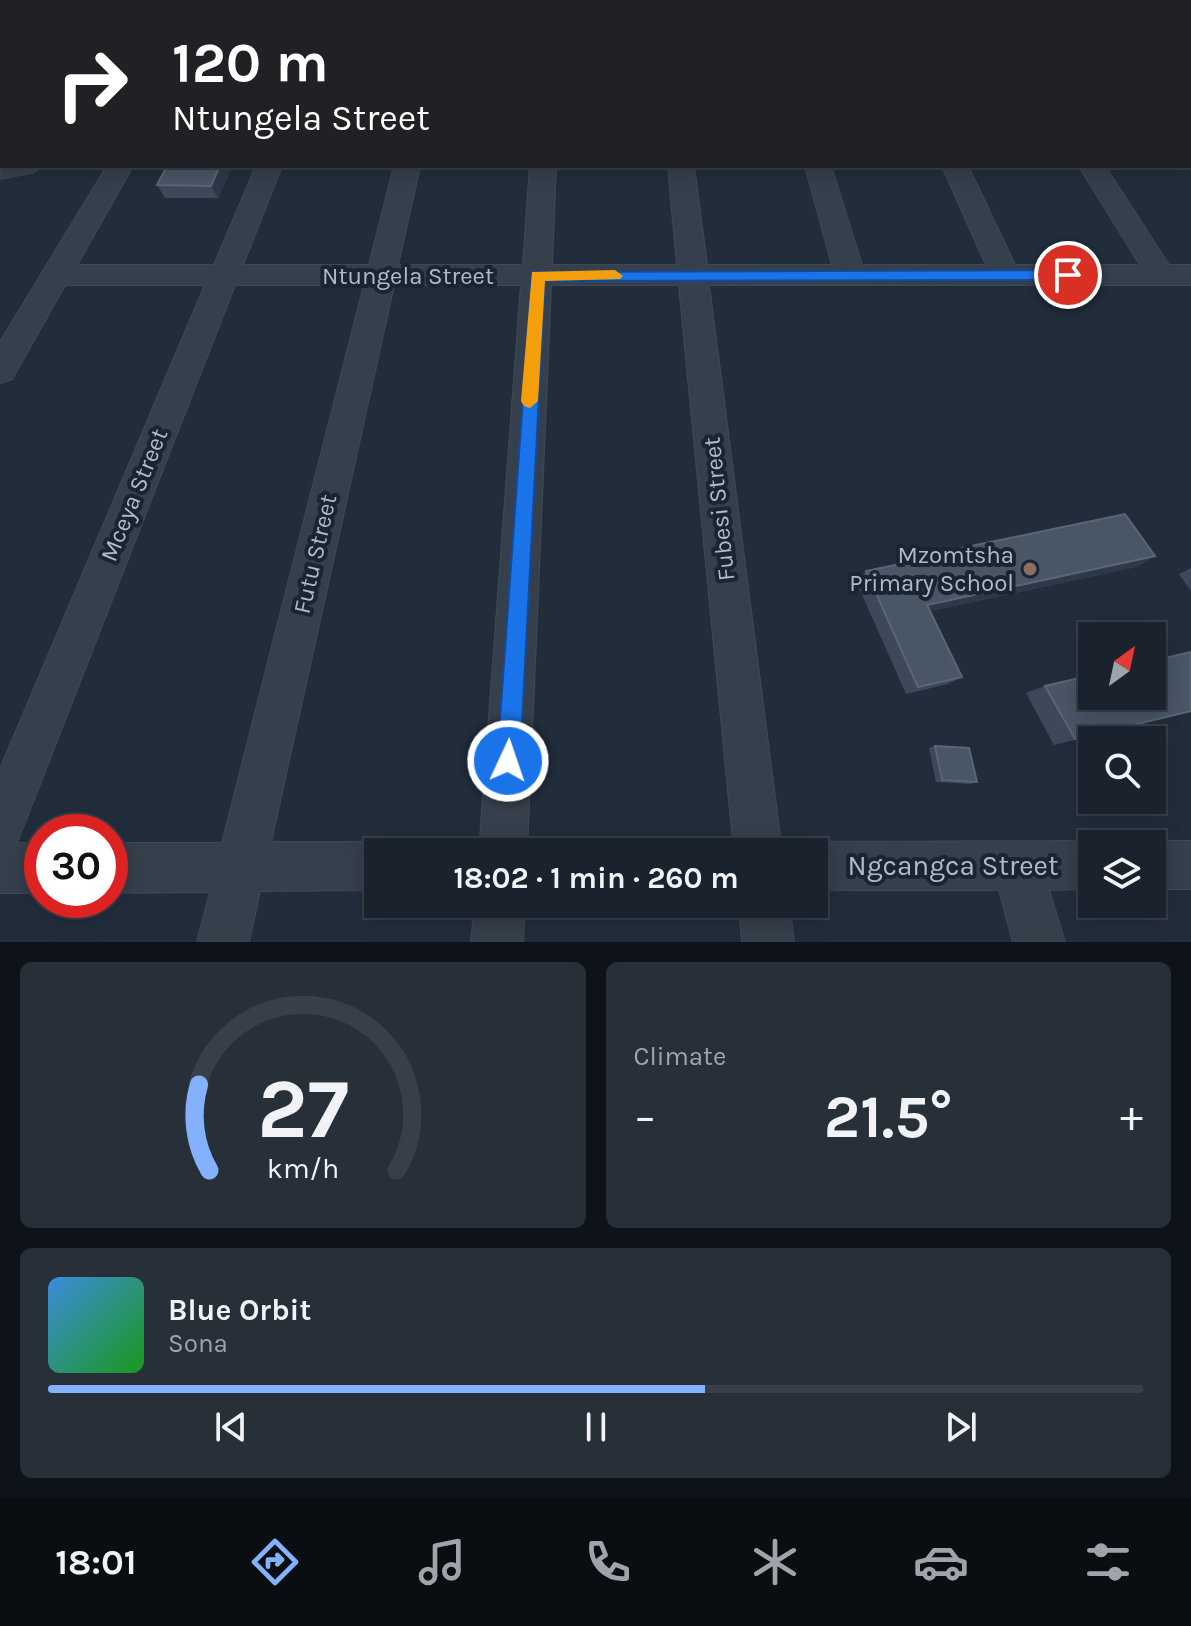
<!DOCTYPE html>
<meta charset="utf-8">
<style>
:root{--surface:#1a222d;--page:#272f39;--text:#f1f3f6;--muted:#9fa4aa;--line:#383f49;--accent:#83b1fb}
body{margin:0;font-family:Karla,sans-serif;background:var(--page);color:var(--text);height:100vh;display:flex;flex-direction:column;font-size:30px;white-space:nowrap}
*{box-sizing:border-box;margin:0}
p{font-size:26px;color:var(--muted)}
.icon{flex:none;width:44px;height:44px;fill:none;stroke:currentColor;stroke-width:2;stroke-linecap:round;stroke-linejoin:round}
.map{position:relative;height:942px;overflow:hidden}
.sheet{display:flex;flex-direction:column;gap:20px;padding:20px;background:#0e1319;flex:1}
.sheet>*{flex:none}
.top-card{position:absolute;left:0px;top:0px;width:1192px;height:168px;box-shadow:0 4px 20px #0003,0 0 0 2px var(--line);background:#202124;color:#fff;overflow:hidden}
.needle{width:52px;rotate:33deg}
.tools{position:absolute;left:1078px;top:622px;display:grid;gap:16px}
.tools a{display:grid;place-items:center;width:88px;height:88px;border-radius:0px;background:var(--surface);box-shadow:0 4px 20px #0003,0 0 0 2px var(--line);font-size:40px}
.speed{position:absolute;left:24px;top:814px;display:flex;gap:16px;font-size:40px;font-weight:700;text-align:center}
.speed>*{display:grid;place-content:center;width:104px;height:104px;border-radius:50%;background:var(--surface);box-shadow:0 4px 20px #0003,0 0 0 2px var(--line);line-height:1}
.speed .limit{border:12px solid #d22;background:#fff;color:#111}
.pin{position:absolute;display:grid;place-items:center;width:68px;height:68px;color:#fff;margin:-34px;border:4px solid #fff;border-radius:50%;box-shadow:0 2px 8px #0007}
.me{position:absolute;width:88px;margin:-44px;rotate:3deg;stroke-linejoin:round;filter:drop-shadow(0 0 6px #0008)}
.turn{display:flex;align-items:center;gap:28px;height:168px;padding:0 40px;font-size:36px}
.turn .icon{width:104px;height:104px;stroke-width:2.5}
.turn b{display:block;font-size:56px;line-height:68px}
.big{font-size:60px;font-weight:700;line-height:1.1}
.sheet .widget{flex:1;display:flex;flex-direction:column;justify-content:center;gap:12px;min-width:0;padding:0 28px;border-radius:12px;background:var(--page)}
.sheet .dial{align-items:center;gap:0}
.dial svg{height:208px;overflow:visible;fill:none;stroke:var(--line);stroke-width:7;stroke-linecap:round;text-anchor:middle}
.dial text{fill:var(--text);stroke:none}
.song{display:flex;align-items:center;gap:24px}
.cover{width:96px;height:96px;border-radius:12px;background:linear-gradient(135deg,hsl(210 70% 55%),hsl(120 70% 35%))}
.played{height:8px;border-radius:4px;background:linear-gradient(90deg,var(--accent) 60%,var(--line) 60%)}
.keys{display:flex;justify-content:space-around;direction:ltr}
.heat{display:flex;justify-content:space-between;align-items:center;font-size:44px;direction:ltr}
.sheet .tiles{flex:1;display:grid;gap:20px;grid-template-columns:1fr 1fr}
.widget:last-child{grid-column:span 2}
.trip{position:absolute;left:364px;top:838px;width:464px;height:80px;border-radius:0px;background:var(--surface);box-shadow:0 4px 20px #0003,0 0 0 2px var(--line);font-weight:700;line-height:80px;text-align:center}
.tabs{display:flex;height:128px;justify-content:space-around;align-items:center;background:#0a0e12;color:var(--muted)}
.tabs .icon{width:56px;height:56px}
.tabs .current{color:var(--accent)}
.tabs b{font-size:36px;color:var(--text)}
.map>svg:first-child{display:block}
</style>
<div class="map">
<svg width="1191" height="942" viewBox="0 0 1191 942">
<rect width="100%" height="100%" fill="#222d3c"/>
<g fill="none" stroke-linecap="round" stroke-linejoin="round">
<g stroke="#3f4855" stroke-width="2">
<path id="minor" d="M390,0H410L411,2H391Z
M977,0H997L998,2H978Z
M1123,0H1143L1144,2H1124Z
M1190,60H1191V75H1190Z
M0,79H2V93H0Z
M2,128V145L0,146V129Z
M2,162V166H39L35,172L0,179Z
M107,166H133L77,265H214L256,166H282L243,265H369L394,166H420L398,265H523L530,166H556L552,265H677L668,166H694L707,265H832L805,166H831L862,265H986L942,166H968L1015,265H1140L1079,166H1105L1169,265H1191V285H709L782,852H734L679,285H551L527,852H479L521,285H394L271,842H378L397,852H378V890L260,891L249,942H197L210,892L110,893V843H222L364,285H235L24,825L17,842L13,843H42V893H0V769L205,285H65L12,379L0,383V342Z
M1092,841L1100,844H1092V889L1049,890L1065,942H1013L999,890H814V852H795L814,842Z
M1152,841H1191V889H1152V844H1144Z
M475,904H525L523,942H471Z
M739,904H789L794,942H742Z"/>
</g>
<use href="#minor" fill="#363f4c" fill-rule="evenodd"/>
</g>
<path fill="#3d495a" d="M167,166H233L218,198H165L157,185Z
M923,556H1155L1136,567L930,611L962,677L948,684L906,694L856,581L866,571L918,561Z
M1191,568V591L1179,574Z
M1045,686L1191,712L1054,745L1026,693Z
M935,746L977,782L971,784L936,782L929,748Z"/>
<path fill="#2d3949" d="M220,166H233L218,198L211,186Z
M1155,556L1136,567L915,614L927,605Z"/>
<path fill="#495666" stroke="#5a6575" stroke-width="2" d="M167,166H220L211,186L157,185Z
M1125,514L1155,556L927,605L962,677L918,687L866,571L925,559L923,556Z
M1191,652V711L1075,739L1045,686L1092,675V696H1152V661Z
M935,746L969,748L977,782L942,780Z"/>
<path fill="#1a73e8" stroke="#114b97" stroke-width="2" d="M1068,270L1075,275L1068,280L545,281L520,761L516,769L508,773L500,769L497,761L532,272Z"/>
<path fill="#f59e0b" d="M615,270L623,276L620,279L545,281L538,401L530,408L524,406L521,401L532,272Z"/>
<circle fill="#8d6e63" stroke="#1b2431" stroke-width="3" cx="1030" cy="569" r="8"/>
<g text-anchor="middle" stroke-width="8" stroke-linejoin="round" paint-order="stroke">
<g font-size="24" fill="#b1bac8" stroke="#1b2431">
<text x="408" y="284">Ntungela Street</text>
<text transform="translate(134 495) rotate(-68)" y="8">Mceya Street</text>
<text transform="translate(719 509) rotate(-96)" y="8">Fubesi Street</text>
<text transform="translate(315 554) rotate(-77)" y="8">Futu Street</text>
</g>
<g font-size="24" fill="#b1bac8" stroke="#1b2431" text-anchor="end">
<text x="1014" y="563">Mzomtsha<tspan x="1014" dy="28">Primary School</tspan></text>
</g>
<g font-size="28" fill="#b1bac8" stroke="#1b2431">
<text x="953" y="875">Ngcangca Street</text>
</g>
</g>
</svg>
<div class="tools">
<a><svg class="needle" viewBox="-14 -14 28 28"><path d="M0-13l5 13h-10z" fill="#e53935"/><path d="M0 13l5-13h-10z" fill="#9fa4aa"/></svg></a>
<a><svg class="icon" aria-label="search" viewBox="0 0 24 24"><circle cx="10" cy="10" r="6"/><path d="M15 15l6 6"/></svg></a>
<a><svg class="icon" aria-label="layers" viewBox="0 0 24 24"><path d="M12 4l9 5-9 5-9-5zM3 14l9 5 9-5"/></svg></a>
</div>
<div class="speed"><div class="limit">30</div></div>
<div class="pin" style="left:1068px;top:275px;background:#d93025"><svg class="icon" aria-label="arrive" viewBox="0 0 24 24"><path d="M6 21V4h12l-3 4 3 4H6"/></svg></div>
<svg class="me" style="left:508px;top:761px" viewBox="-20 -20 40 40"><circle r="17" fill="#1a73e8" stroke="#fff" stroke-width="3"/><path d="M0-11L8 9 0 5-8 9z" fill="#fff"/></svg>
<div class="trip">18:02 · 1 min · 260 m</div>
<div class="top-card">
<div class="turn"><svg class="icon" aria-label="right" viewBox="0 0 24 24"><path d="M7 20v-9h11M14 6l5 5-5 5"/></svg><div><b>120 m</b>Ntungela Street</div></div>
</div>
</div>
<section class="sheet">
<div class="tiles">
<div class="widget dial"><svg viewBox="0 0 100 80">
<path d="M14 69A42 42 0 1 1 86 69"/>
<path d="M14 69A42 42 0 0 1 10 36" stroke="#83b1fb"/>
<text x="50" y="56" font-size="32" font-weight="700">27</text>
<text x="50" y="72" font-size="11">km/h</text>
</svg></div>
<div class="widget"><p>Climate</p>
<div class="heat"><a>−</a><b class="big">21.5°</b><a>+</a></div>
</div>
<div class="widget">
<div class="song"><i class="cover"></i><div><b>Blue Orbit</b><p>Sona</p></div></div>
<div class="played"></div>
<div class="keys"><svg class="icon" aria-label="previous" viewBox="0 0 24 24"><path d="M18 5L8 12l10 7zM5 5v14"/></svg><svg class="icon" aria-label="pause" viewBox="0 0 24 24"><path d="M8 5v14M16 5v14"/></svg><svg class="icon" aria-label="next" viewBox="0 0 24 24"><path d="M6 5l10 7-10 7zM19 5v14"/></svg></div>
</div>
</div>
</section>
<nav class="tabs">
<b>18:01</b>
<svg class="icon current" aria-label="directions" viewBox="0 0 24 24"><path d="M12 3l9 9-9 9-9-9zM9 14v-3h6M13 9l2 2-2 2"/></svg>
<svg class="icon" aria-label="music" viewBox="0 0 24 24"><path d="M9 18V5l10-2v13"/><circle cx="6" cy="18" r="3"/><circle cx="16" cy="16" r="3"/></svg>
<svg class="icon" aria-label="phone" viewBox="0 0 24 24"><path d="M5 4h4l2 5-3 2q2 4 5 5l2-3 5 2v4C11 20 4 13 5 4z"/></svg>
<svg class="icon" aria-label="climate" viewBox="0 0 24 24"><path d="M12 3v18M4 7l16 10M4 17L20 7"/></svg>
<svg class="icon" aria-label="car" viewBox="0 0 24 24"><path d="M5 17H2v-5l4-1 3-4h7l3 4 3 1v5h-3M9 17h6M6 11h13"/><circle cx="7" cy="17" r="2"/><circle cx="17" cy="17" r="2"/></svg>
<svg class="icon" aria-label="filters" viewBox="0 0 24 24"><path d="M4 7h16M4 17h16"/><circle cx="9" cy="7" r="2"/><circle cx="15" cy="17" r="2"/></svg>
</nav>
